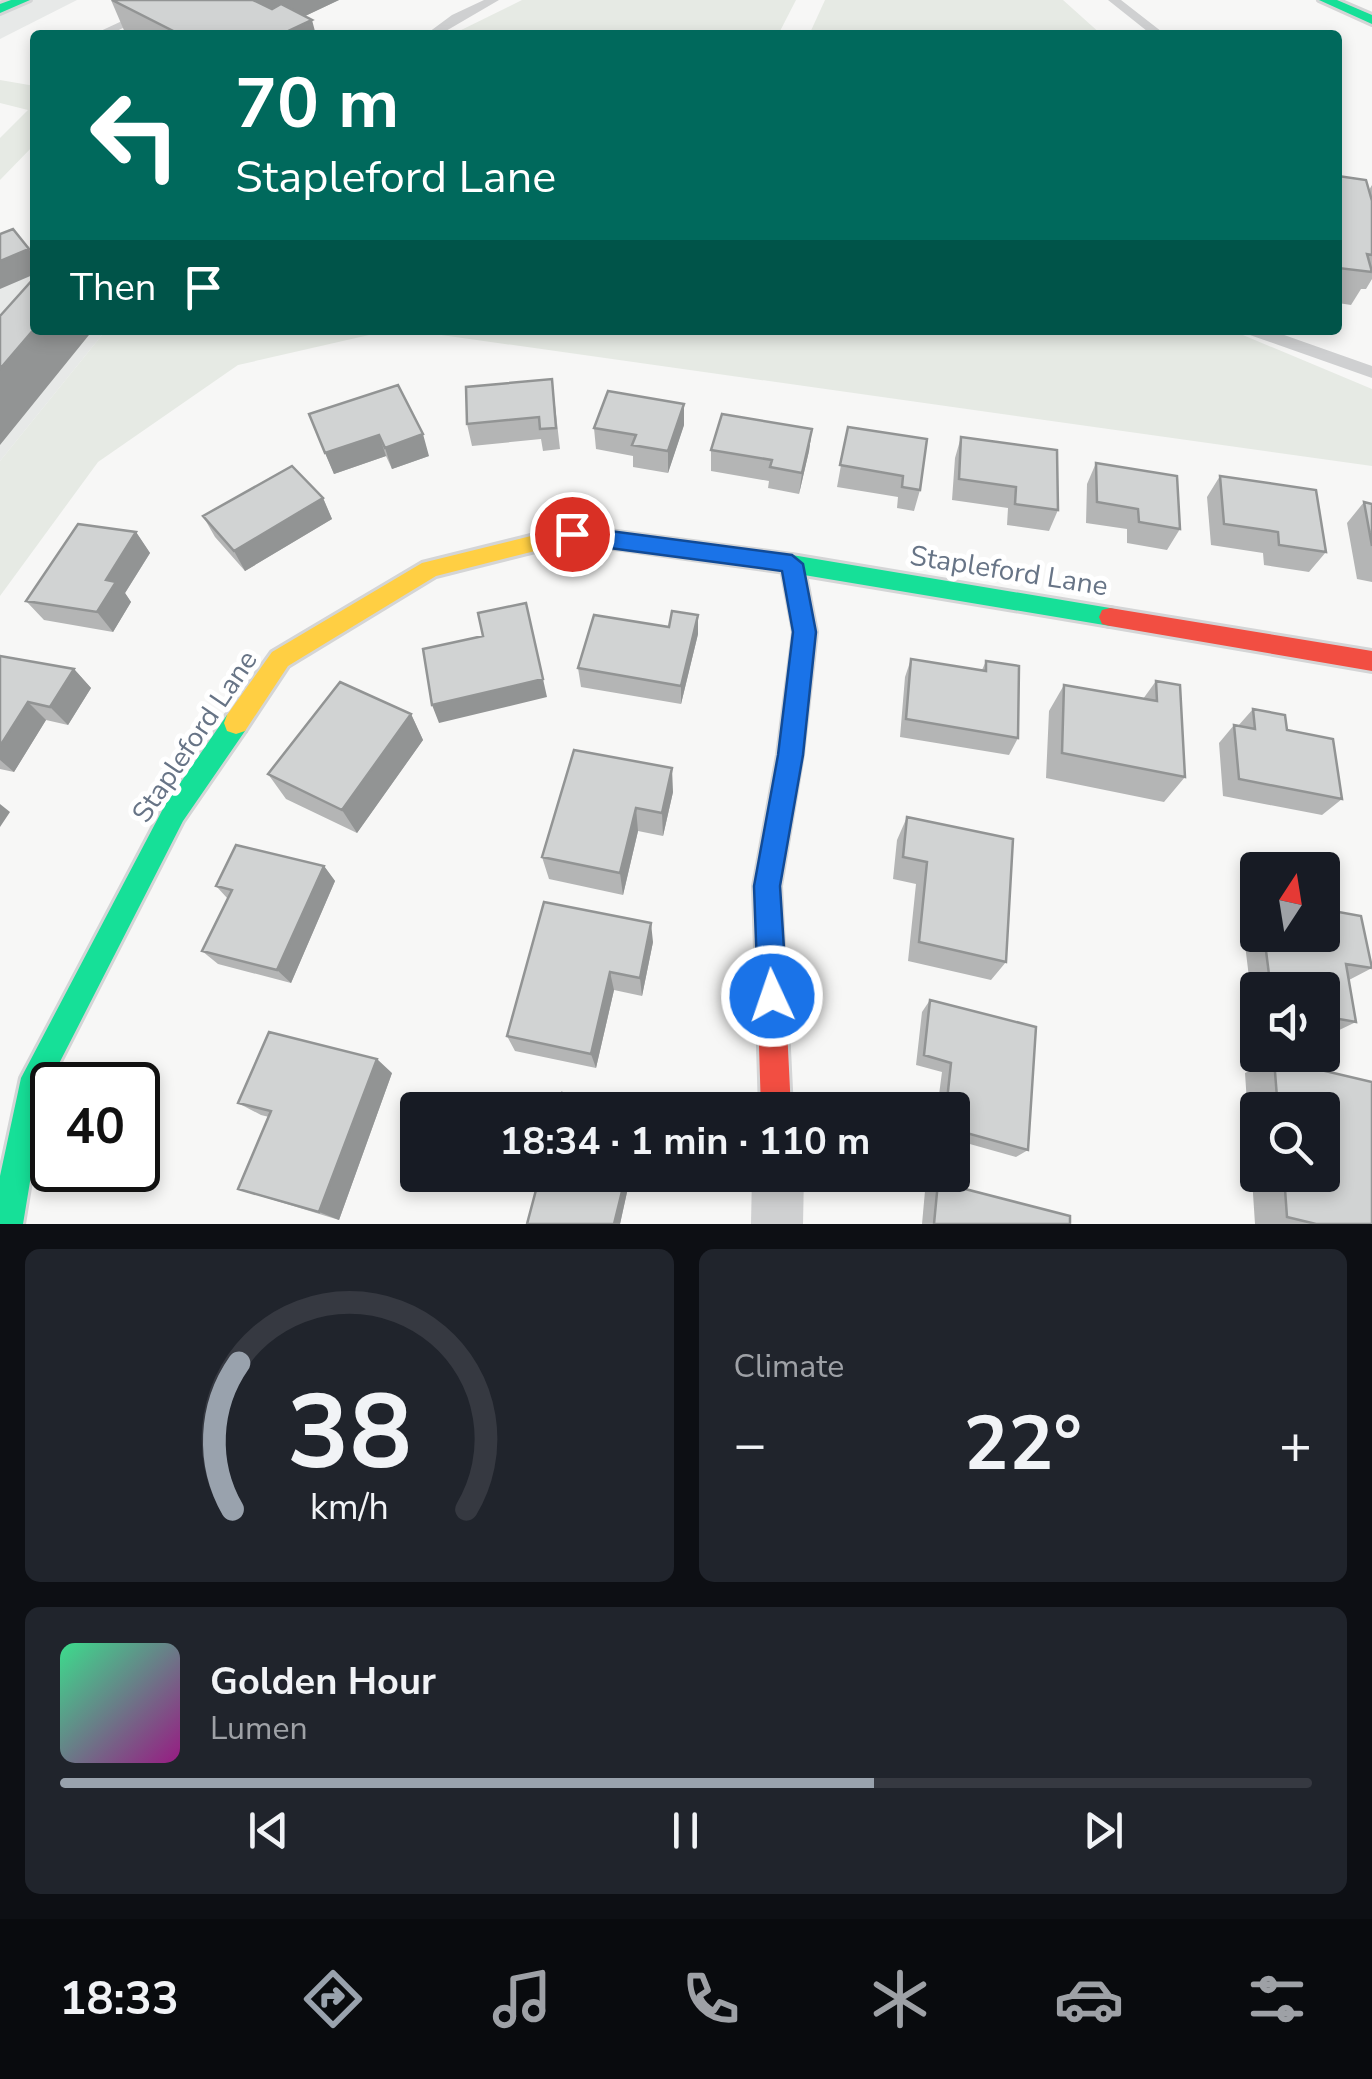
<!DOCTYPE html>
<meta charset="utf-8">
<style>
:root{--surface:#171b24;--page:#20242c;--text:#f1f3f6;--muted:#9ea1a6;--line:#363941;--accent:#99a2ad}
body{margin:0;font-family:"Nunito Sans",sans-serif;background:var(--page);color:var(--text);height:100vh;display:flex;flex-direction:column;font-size:38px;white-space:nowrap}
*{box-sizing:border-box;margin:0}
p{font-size:32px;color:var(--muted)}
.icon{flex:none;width:55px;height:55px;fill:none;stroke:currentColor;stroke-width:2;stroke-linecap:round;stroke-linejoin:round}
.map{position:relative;height:1224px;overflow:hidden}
.sheet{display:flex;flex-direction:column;gap:25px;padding:25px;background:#0d0f14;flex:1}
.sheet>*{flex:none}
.hud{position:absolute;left:30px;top:30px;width:1312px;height:305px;border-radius:10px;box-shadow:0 5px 15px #0003;background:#00695c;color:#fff;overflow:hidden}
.needle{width:65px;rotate:12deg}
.controls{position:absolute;left:1240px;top:852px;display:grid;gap:20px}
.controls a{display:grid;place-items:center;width:100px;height:100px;border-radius:10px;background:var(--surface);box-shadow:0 5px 15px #0003;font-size:50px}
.speed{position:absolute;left:30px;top:1062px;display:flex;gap:20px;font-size:50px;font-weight:700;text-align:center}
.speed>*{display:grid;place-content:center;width:130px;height:130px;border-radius:50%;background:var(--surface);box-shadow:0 5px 15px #0003;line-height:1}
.speed .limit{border:5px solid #111;border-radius:15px;background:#fff;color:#111}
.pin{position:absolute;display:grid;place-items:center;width:85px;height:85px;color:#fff;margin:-42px;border:5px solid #fff;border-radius:50%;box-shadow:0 2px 10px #0007}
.me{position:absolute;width:110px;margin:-55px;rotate:357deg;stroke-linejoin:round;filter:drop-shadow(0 0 8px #0008)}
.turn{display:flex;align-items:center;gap:35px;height:210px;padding:0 40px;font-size:45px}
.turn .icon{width:130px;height:130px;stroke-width:2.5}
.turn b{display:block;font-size:70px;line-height:85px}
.then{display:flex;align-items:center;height:95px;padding:0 40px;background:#0003;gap:20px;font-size:38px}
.big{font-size:75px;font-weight:700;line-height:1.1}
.sheet .card{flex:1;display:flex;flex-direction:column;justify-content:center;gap:15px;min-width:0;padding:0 35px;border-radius:15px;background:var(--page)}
.sheet .dial{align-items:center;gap:0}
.dial svg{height:260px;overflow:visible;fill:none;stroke:var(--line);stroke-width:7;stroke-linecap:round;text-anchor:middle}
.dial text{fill:var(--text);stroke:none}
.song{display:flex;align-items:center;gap:30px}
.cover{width:120px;height:120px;border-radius:15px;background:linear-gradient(135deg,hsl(150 70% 55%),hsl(310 70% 35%))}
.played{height:10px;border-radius:5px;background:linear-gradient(90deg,var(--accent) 65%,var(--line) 65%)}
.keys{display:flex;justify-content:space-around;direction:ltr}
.heat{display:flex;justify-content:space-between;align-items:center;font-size:55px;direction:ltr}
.sheet .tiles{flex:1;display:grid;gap:25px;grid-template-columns:1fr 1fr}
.card:last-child{grid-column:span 2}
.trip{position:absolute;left:400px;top:1092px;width:570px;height:100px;border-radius:10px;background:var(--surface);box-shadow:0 5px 15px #0003;font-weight:700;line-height:100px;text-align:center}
.menu{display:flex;height:160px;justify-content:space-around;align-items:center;background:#090b0e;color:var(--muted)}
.menu .icon{width:70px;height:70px}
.menu .active{color:var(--accent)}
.menu b{font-size:45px;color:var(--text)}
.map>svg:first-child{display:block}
</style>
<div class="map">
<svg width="1372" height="1224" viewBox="0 0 1372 1224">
<rect width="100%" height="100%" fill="#f7f7f6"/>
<path fill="#e7e9e8" d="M0,0H77L0,39Z
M35,244V330H106L0,461V257Z"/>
<path fill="#e6eae4" d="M522,0H796L778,35H451Z
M825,0H1063L1102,35H809Z
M0,80L35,86V144L0,180V138L28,110L0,103Z
M106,330H391L238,365L98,462L0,596V461Z
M406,330H1231L1372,389V466Z"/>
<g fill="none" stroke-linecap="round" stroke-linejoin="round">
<g stroke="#d4d5d6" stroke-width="6">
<path id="fast" d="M11,0H30L0,13V4Z
M1319,0H1337L1372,15V24Z
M571,526L792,555L1110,608L1118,610L1121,617L1118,624L1110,626L792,573L571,542L560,534Z
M236,712L245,715L248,723L245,731L183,821L45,1091L23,1224H0V1176L21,1078L165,805L227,715Z"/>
</g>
<g stroke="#d4d5d6" stroke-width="6">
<path id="slow" d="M571,526L582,534L579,540L436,576L288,666L245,731L236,734L227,731L224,723L227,715L272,652L422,563Z"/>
</g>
<g stroke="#d4d5d6" stroke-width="6">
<path id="jam" d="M792,555L803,564L816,632L802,755L780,886L791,1110H761L754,886L778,755L794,632L781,564Z
M1110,608L1372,651V671L1110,626L1102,624L1099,617L1102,610Z"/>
</g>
<path fill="#cfd0d1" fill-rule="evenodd" d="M167,0H183L108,35H92Z
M484,0H499L439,35H425L452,15Z
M1108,0H1121L1166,35H1152Z
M1245,330H1270L1372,366V378L1247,334Z"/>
<path fill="#cfd0d1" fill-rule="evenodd" d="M752,1175H804L803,1224H751Z"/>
<use href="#fast" fill="#16e098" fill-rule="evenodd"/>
<use href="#slow" fill="#ffcf43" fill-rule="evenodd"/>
<use href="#jam" fill="#f24e42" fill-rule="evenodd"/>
</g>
<path fill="#b4b5b5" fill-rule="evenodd" d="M111,0H339L305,16L316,35H126Z
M1338,176L1369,190L1372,185V279L1366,289H1361L1351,305L1338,303Z
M552,379L560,449L543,451L541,439L472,446L467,424Z
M309,414L429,456L392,469L386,456L334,474Z
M684,425L668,473L633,467V456L596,449L594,428Z
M848,427L920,490L914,511L897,508L898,497L837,487Z
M812,429L809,451L799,494L768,488L769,481L711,471V450Z
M961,437L1058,510L1049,531L1007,525L1008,508L952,500L955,458Z
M1096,463L1180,529L1167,550L1127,543V529L1086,523L1087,484Z
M1220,476L1326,552L1309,572L1264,565L1263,553L1211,545L1207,497Z
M323,498L332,519L245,571L215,537L203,516Z
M1364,502L1372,504V582L1357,579L1347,523Z
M136,532L150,553L125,593L131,602L113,632L44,620L26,601Z
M698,634L681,704L581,687L578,668Z
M0,656L74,669L91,688L68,725L46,720L14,772L0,769Z
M911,659L982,670L986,661L1018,738L1009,755L900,737L905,677Z
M1156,681L1185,777L1164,802L1046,778L1049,711L1064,685L1143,699Z
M1253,709L1287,730L1342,799L1322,815L1223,796L1219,743L1234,725L1238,726Z
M411,714L423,740L357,833L286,799L268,774Z
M574,750L673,792L663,836L638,831L623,895L549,879L542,857Z
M907,817L1006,962L991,980L908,961L916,884L893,879L897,840Z
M324,866L335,881L291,983L218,964L202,951L228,899L216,886Z
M1258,900V935H1322L1372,968L1349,980L1356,1022L1333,1033L1322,1031V990H1258V1019L1254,1018L1241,912Z
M653,942L642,996L614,990L596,1068L515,1051L507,1036Z
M930,1000L1028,1150L1016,1157L952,1139V1110H937L942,1072L916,1065L922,1012Z
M1274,1059L1372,1082V1224H1255L1245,1073ZM1258,1110H1322V1175H1258Z
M392,1073L339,1220L238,1189L269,1117L261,1115L238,1103Z
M540,1175H647L644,1187L629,1183L620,1224H527Z
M938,1182L1070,1224H922L925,1191Z"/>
<path fill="#929494" d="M238,0H339L265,35Z
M312,20L316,35H280Z
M29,249L35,259V274L0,289V261Z
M35,328V330H93L0,445V369Z
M684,404V425L668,473V451Z
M812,429L809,451L799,494L802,473Z
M423,434L429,456L392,469L385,448Z
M379,435L386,456L334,474L325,453Z
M323,498L332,519L245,571L234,551Z
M136,532L150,553L125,593L131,602L113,632L97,612L106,580Z
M698,615V634L681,704V686Z
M74,669L91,688L68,725L50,707Z
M543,679L547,697L439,723L432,705Z
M28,702L46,720L14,772L0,760V746Z
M411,714L423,740L357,833L342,810Z
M672,768L673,792L663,836L662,813Z
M0,804L10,812L0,827Z
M636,808L638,831L623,895L620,873Z
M324,866L335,881L291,983L277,970Z
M651,923L653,942L642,996L640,978Z
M610,972L614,990L596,1068L591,1054Z
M377,1059L392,1073L339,1220L319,1212Z
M626,1175L629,1183L620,1224H614Z"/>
<path fill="#d1d3d3" stroke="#929494" stroke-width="2.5" d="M112,0H253L272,9L281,4L312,20L280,35H171L175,32Z
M1338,176L1366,180L1372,201V255L1367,254L1372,272L1338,268Z
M13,229L29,249L0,261V234Z
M35,277V328L0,369V316Z
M552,379L556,428L540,429L539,417L467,424L466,387Z
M398,385L423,434L385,448L379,435L325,453L309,414Z
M608,391L684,404L668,451L632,445L636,435L594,428Z
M722,414L812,429L802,473L770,467L772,460L711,450Z
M848,427L927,439L920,490L902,487L903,476L840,465Z
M961,437L1057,450L1058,510L1015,504L1016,487L959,479Z
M1096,463L1177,476L1180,529L1139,522L1138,509L1097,502Z
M292,466L323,498L234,551L203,516Z
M1220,476L1316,490L1326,552L1279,545L1278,532L1224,524Z
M1364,502L1372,504V546Z
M78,524L136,532L106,580L116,582L97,612L26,601Z
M526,603L543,679L432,705L423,649L483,636L478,613Z
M672,611L698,615L681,686L578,668L594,615L669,627Z
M0,656L74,669L50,707L28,702L0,746Z
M911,659L986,671V661L1019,666L1018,738L906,719Z
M1156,681L1180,685L1185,777L1062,753L1064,685L1157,701Z
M340,682L411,714L342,810L268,774Z
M1253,709L1285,715L1287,730L1333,739L1342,799L1239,779L1234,725L1255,729Z
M574,750L672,768L662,813L636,808L620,873L542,857Z
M907,817L1013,839L1006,962L919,942L927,862L903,857Z
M236,845L324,866L277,970L202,951L232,890L216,886Z
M544,902L651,923L640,978L610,972L591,1054L507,1036Z
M1322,909L1361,916L1372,968L1346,964L1356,1022L1322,1016V990H1271L1264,935H1322Z
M930,1000L1036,1027L1028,1150L952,1129V1110H946L951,1063L924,1055Z
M269,1032L377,1059L319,1212L238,1189L271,1111L238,1103Z
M1274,1059L1372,1082V1224H1316L1287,1217L1284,1175H1322V1110H1278Z
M562,1093L634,1110H557Z
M540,1175H626L614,1224H527Z
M938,1182L1070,1216V1224H934Z"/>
<path fill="#1a73e8" stroke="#114b97" stroke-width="2.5" d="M572,526L792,555L803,564L816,632L803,755L780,886L787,996L782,1007L772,1011L762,1007L758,996L754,886L778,755L793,632L782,571L572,543L561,534Z"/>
<g text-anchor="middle" stroke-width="10" stroke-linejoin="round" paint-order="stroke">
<g font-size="28" fill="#677486" stroke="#fff">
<text transform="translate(1009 570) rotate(9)" y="10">Stapleford Lane</text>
<text transform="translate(194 736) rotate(-56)" y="10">Stapleford Lane</text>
</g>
</g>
</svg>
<div class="controls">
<a><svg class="needle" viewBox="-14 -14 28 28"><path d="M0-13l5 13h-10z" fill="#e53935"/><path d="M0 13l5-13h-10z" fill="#9ea1a6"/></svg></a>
<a><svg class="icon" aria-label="sound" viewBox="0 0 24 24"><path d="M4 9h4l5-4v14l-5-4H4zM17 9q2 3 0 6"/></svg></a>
<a><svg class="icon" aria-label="search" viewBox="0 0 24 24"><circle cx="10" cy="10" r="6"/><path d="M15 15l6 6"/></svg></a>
</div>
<div class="speed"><div class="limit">40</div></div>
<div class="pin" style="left:572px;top:534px;background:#d93025"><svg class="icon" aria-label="arrive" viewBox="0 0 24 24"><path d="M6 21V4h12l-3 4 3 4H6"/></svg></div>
<svg class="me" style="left:772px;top:996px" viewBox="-20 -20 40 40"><circle r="17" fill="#1a73e8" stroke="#fff" stroke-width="3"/><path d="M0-11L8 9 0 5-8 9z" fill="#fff"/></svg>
<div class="trip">18:34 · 1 min · 110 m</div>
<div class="hud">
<div class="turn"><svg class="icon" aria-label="left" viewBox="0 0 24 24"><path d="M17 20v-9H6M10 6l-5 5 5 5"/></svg><div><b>70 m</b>Stapleford Lane</div></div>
<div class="then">Then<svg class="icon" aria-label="arrive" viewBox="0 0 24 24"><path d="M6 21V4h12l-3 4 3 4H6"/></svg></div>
</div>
</div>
<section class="sheet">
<div class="tiles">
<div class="card dial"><svg viewBox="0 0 100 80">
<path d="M14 69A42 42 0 1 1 86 69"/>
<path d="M14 69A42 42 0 0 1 16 24" stroke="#99a2ad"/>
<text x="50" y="56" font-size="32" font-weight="700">38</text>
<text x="50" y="72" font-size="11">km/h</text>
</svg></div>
<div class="card"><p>Climate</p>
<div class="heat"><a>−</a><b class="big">22°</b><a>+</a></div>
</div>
<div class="card">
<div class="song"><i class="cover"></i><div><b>Golden Hour</b><p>Lumen</p></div></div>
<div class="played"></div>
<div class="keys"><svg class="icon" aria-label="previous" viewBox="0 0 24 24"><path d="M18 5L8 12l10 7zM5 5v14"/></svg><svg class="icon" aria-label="pause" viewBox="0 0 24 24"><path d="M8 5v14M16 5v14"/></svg><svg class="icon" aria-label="next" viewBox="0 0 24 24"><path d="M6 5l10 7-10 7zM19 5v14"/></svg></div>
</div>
</div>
</section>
<nav class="menu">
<b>18:33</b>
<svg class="icon active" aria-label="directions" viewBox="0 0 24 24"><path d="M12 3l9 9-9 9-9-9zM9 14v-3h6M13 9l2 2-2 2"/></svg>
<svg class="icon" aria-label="music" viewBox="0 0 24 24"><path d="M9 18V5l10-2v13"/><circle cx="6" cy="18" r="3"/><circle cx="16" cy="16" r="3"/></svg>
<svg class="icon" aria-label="phone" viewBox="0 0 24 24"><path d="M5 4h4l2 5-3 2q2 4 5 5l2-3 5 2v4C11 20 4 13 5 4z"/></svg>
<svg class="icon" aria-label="climate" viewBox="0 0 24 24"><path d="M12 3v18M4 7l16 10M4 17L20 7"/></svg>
<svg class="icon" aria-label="car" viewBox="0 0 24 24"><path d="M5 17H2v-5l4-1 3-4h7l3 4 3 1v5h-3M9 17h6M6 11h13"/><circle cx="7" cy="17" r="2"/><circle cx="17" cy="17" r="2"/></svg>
<svg class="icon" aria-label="filters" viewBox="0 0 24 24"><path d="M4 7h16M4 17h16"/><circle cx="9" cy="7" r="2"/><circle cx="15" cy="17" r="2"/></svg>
</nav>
